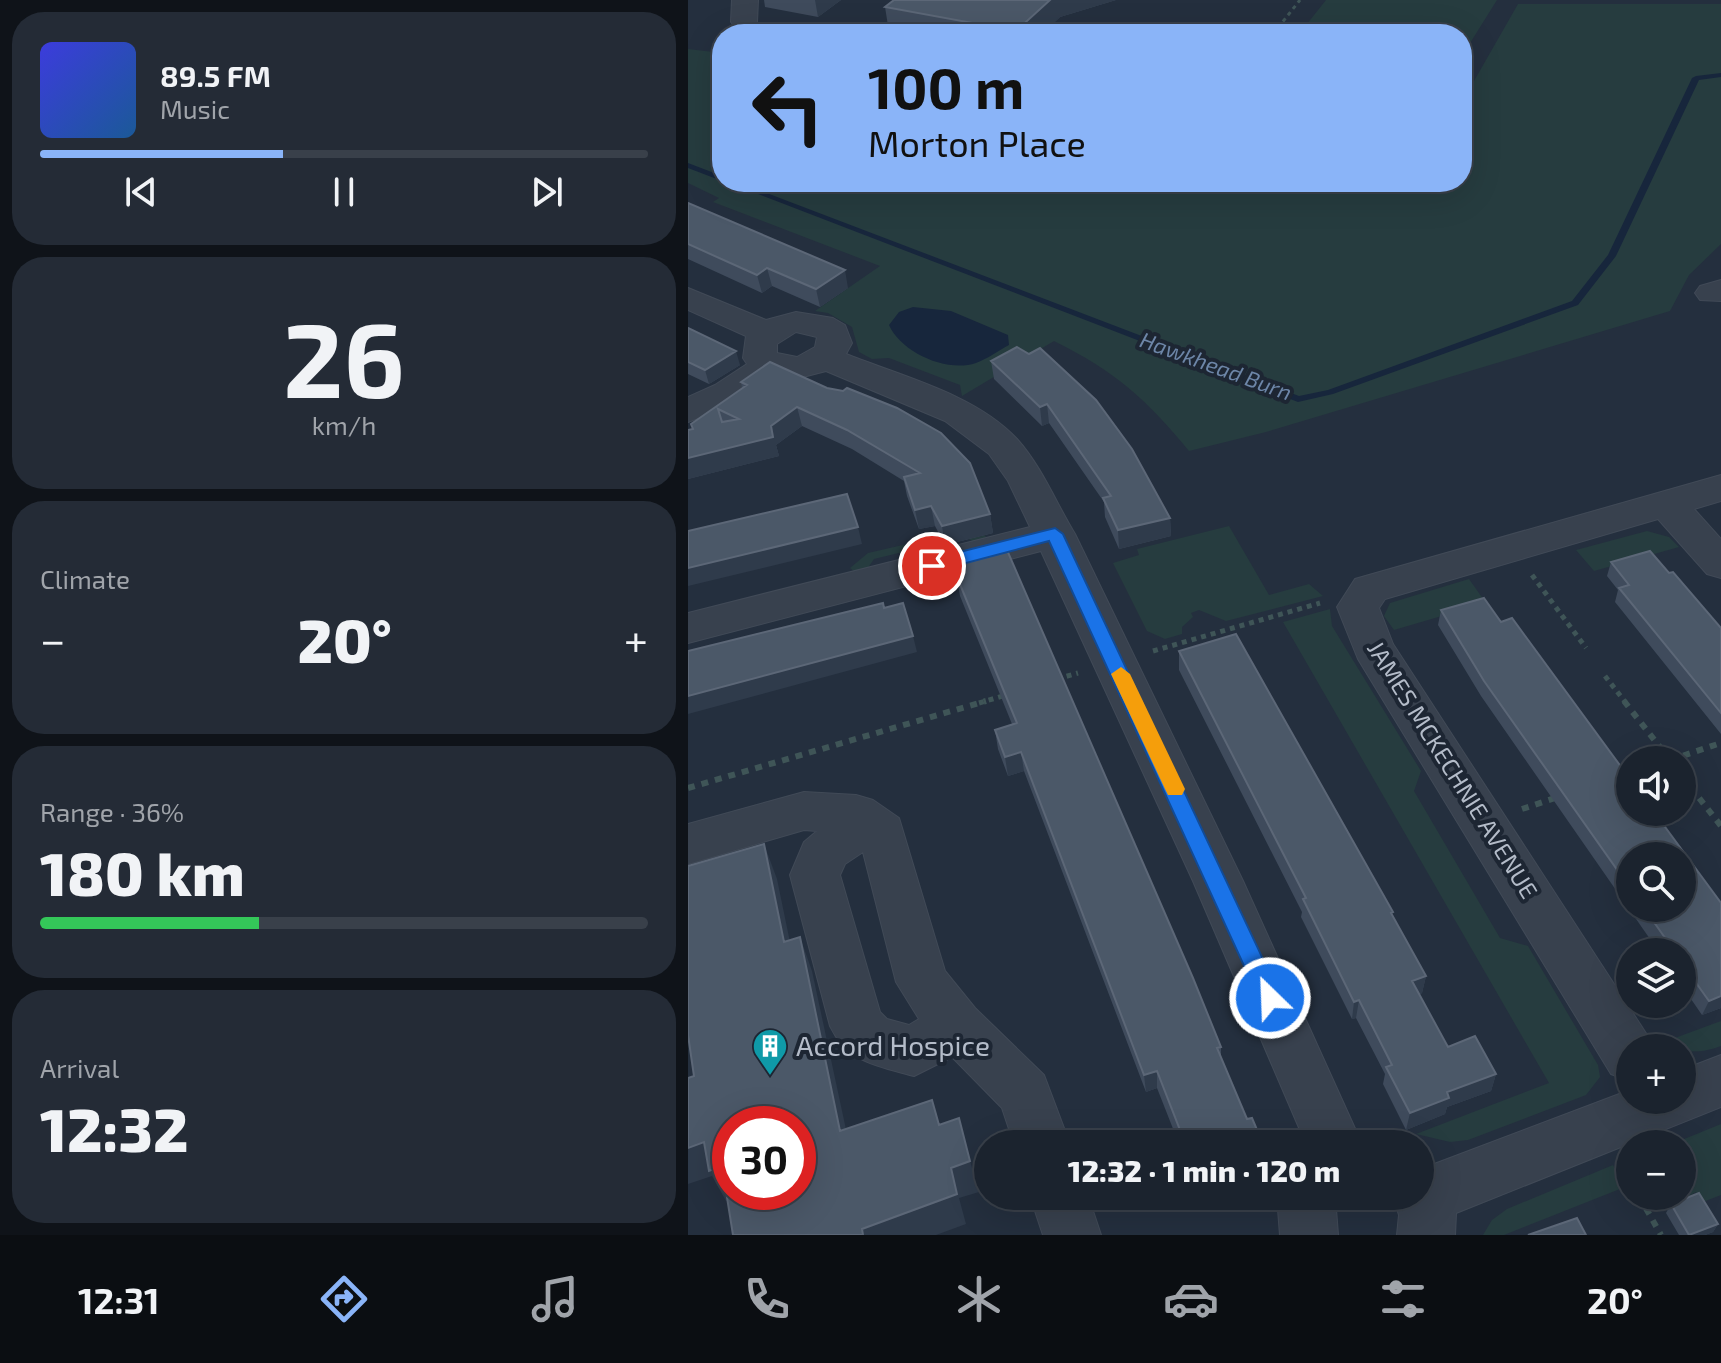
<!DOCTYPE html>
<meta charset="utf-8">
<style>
:root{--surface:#1b232e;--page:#242b36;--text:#f1f3f6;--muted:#a0a4aa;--line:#39404a;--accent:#8ab4f8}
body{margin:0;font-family:"Exo 2",sans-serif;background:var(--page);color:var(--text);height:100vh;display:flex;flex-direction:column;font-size:30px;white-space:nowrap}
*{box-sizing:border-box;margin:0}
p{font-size:26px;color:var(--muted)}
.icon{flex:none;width:44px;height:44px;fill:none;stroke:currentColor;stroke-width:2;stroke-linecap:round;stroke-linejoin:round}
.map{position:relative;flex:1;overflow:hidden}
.side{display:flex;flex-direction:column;gap:12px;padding:12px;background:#0f1319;width:688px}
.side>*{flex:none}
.guide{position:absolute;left:24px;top:24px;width:760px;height:168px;border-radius:32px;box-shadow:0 8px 32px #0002,0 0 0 2px var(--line);background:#8ab4f8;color:#111;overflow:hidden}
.fabs{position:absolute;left:928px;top:746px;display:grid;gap:16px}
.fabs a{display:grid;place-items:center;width:80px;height:80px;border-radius:50%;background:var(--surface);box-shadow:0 8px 32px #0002,0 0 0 2px var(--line);font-size:40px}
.speed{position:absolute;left:24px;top:1106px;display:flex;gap:16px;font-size:40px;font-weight:700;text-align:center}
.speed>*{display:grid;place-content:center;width:104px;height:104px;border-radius:50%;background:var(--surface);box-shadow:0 8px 32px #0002,0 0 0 2px var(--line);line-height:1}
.speed .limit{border:12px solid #d22;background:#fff;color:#111}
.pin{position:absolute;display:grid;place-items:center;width:68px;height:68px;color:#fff;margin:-34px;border:4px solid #fff;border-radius:50%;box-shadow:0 2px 8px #0007}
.me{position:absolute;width:88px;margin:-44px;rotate:336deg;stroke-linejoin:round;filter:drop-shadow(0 0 6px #0008)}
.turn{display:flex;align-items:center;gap:28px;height:168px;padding:0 24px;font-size:36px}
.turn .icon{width:104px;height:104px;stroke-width:2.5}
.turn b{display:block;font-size:56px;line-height:68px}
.big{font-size:60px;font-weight:800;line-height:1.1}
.side .widget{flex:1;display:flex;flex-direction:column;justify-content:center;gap:12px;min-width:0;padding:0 28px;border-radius:32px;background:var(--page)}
.side .dial{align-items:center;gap:0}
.dial b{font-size:104px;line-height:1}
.song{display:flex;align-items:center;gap:24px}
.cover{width:96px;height:96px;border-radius:12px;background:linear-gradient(135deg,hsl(240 70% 55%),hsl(210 70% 35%))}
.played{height:8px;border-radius:4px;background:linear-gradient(90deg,var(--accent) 40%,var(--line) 40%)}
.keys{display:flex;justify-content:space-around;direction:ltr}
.heat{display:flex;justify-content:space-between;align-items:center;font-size:44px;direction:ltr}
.charge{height:12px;border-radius:6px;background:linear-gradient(90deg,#34c759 36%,var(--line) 0)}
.trip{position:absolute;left:286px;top:1130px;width:460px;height:80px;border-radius:40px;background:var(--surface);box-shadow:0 8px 32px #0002,0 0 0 2px var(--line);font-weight:800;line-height:80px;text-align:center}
.menu{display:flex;height:128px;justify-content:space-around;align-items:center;background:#0b0e12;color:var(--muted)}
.menu .icon{width:56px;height:56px}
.menu .on{color:var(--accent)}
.menu b{font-size:36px;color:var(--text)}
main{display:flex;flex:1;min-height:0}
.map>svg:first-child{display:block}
</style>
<main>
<section class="side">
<div class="widget">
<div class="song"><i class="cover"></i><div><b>89.5 FM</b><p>Music</p></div></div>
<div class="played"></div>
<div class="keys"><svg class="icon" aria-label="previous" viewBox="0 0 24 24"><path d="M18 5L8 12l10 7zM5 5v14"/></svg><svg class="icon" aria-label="pause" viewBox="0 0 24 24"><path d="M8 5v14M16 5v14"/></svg><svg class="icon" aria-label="next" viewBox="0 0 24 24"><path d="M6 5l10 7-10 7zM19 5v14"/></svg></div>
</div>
<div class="widget dial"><b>26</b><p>km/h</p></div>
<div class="widget"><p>Climate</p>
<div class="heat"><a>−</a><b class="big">20°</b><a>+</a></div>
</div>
<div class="widget"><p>Range · 36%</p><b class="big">180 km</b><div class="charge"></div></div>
<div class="widget"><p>Arrival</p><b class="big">12:32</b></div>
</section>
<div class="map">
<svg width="1033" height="1235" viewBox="0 0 1033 1235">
<rect width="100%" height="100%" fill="#242f3e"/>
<path fill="#263c3f" d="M638,0H809L774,56V34H611Z
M830,4H1033V244L1001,275L982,311L578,432L501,451C457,398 428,372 366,341L274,396L272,385L201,358L184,359L171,352L164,327L140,313L127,311L192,266L25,202L31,198L0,183V49L34,53V182H774V102Z
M541,526L581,595L621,584L635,596L538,621L511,610L503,613L505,617L494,627V634L477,639L459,631L425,563L451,555L449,549Z
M280,530L290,537L297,535L299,541L289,543L276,537L186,559L177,572L169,574L162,568L180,553Z
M959,531L981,537L991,547L906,571L888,550Z
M781,579L798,603L706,630L696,616L702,603Z
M642,609L644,626L733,771L726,791L812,938L840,946L910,1065L912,1077L898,1095L780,1140L762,1142L728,1134L861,1083L595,622Z
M1033,1021V1046C1008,1055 998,1052 976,1042Z
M1033,1124V1195L1015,1202L1008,1192L1001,1196L994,1184V1144H984Z
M925,1165L937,1187L816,1235H795L804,1220L819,1209Z"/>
<path fill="#17263c" d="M225,307L263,311L320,335L321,345C310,351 299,359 288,363C258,373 213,352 201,325L211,312Z"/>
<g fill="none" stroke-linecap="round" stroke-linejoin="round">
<path fill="#17263c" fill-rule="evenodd" d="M1033,73V77L1011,80L928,256L890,305L645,394L610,402L39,182H50L611,396L640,390L884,301L920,255L1004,78L1008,76Z
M0,163L34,176V181L0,168Z"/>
<g stroke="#414a57" stroke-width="2">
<path id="minor" d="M44,0H70L69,22L65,27H47L43,22Z
M1033,280V301L1012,300L1007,293L1012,286Z
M0,288L78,320L108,312L145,318L157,325L164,343L158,354C213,376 287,394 329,439C354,467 368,503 387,534L555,881L674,1144H618L505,881L353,551L0,643V613L342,527L320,481L301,454L257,421L138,371L111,378L87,377L53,401L0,422V397L27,385L59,364L55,358L58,336L0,310ZM108,332L129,337L127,347L109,357L89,353V344Z
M1033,475V501L1006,509L1033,539V578L1019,574L970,519L697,599L691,608L705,644L961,1038L965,1048H942V1081L923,1074L670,659L649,607L667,579Z
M116,792L168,795L185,800L211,818L257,971L287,1008L356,1075L382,1144H326L314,1108L264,1057L226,1076C190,1066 159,1062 142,1026L102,875L116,842L129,831L116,830L0,864V824ZM175,852L208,982L231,1019L221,1025L199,1019L192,1012L152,875L157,864Z
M1033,1055V1107L768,1213L767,1235H709L711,1215L705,1196H732V1162L741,1166L942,1090V1100H994V1070Z
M342,1196H400L413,1235H355Z
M589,1196H647L650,1235H592Z"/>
</g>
<path stroke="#3f5557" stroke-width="3" stroke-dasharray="4 4" stroke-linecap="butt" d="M585,34L612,0"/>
<path stroke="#3f5557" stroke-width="5" stroke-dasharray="5 5" stroke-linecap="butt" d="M844,575L898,648
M465,651L632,603
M917,676L938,703
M369,679L390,673
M291,703L318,695"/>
<path stroke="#3f5557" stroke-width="6" stroke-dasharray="7 7" stroke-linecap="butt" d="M936,701L982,760
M982,760L1033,743
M994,776L1033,826
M0,788L298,701
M834,809L870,797
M935,1167L942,1179
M951,1196L973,1235"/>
<use href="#minor" fill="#38414e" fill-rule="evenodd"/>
</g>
<path fill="#3f4b5c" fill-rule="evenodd" d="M76,0H153L130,17L77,7Z
M206,0H428L372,17L354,34H210L201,32L197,7Z
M0,203L160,288L132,307L84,286L74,293L0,259Z
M0,328L52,365L21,384L0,374Z
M329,347L482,518L483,536L431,549L417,517L416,502L361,423L354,426L306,379L303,361Z
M82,362L302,514L305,533L257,545L247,526L231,529L219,496L216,481L164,449L114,426L88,445L91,456L0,479V430L5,429L54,388L53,382Z
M265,557L533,1047V1058L559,1119L575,1144H491L469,1088L458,1092L336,771L320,776L310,749L307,730L324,724L272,596Z
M923,562L981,573L1033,628V734L927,602L930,590L919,576Z
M753,610L813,622L1033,903V1008L1014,1015L994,986V952H971L793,696L750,625ZM942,856L994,908H942Z
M491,651L705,912L704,916L738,976L734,993L731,995L760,1047L808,1074L803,1091L759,1107L757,1114L718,1130L695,1084L697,1074L668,1018L664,1019L613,917L614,912L491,670Z
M483,1196H530L488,1210Z
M983,1204L1030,1224L1025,1232L1017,1235H991L978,1213Z"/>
<path fill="#2f3b4b" d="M127,0H153L130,17Z
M362,0H428L372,17L354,34H328V31Z
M79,268L84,286L74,293L69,275Z
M157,270L160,288L132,307L128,289Z
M48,351L52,365L21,384L17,370Z
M359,404L361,423L354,426L352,407Z
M109,407L114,426L88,445L91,456L0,479V458L83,426Z
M243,506L247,526L231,529L227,510Z
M302,514L305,533L257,545L254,526Z
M482,518L483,536L431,549L430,530Z
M170,527L174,544L0,586V568Z
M225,636L229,652L0,714V696Z
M333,752L336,771L320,776L317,757Z
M76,844L89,879L109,976L96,942Z
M112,937L124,971L165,1162L152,1131Z
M738,976L734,993L721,999L724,981Z
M1033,996V1008L1014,1015L1021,1001Z
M671,1000L668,1018L664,1019L666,1002Z
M469,1071V1088L458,1092L456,1075Z
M808,1074L803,1091L759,1107L757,1114L718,1130L722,1113L759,1092Z
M16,1142L34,1166L50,1196L38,1201L24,1176L0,1184V1148Z
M282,1161L291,1192L271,1198L278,1224L248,1235H175L174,1229L263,1168Z
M487,1196H530L488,1210Z
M1030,1224L1025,1232L1017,1235H1003Z"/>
<path fill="#4b5868" stroke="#5c6777" stroke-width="2" fill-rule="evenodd" d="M206,0H362L328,31L197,7Z
M0,203L157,270L128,289L79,268L69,275L0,244Z
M0,328L48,351L17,370L0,362Z
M329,347L341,354L352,348L408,400L444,449L482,518L430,530L415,498L423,496L359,404L352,407L303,361Z
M82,362L139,388L155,391L159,388L209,408L253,433L282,463L302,514L254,526L243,506L227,510L216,477L232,473L159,430L109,407L83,426L85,437L0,458V430L5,429L3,424L59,385L53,382ZM30,409L51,419L34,422Z
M159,494L170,527L0,568V531Z
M314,544L319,550L505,978L533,1047L529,1048L559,1119L564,1118L575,1144H494L497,1143L469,1071L456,1075L333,752L317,757L307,730L329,723L269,577L272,576L265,557Z
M962,551L981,573L985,572L1033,628V713L931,588L941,585L923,562Z
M796,598L813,622L824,618L942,779V812H966L1033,903V996L1021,1001L994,963V952H987L956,908H994V856H942V888L796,681L753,610Z
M195,603L196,608L215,603L225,636L0,696V651Z
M548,634L705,912L703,913L738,976L724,981L760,1047L787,1036L808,1074L759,1092L761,1098L722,1113L698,1067L704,1065L671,1000L666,1002L615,899L618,898L491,651Z
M76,844L96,942L112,937L152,1131L244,1100L251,1125L271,1118L282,1161L263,1168L269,1194L174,1229L175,1235H45L34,1166L21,1171L16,1142L0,1148V1078L6,1076L0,1035V866ZM42,1124H110V1192H42Z
M1011,1193L1030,1224L1001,1235L983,1204Z
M889,1218L898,1235H840Z"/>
<path fill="#1a73e8" stroke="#114b97" stroke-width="2" d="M367,528L375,534L590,991L593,998L590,1005L582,1008L574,1005L361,541L244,572L236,566L244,559Z"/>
<path fill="#f59e0b" d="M433,667L442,674L497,789L494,795H480L477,789L423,674Z"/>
<defs>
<g id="building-pin" transform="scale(1.8)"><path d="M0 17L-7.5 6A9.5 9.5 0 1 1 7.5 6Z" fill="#0f9aa8" stroke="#1d2633"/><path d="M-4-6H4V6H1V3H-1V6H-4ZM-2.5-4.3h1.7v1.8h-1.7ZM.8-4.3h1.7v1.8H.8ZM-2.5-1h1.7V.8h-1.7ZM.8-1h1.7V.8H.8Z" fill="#fff"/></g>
</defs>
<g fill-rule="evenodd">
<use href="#building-pin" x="82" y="1046"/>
</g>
<g text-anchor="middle" stroke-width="8" stroke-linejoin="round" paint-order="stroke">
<g font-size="22" font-style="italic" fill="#6d86a8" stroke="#1d2633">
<text transform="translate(528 366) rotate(20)" y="8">Hawkhead Burn</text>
</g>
<g font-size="24" fill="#b4bcc9" stroke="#1d2633">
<text transform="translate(764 770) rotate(58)" y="8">JAMES MCKECHNIE AVENUE</text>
</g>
<g font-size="28" fill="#b4bcc9" stroke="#1d2633" text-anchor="start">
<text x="108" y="1056">Accord Hospice</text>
</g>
</g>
</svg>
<div class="fabs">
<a><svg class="icon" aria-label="sound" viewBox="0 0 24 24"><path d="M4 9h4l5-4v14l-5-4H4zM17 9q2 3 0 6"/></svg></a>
<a><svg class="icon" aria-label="search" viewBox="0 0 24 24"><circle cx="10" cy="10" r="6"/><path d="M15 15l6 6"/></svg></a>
<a><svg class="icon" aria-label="layers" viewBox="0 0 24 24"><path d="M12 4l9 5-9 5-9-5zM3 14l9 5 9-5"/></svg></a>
<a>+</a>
<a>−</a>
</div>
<div class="speed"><div class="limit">30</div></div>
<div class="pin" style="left:244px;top:566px;background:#d93025"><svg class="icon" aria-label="arrive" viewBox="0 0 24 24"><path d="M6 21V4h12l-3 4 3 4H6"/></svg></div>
<svg class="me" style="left:582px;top:998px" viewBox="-20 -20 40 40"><circle r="17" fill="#1a73e8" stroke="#fff" stroke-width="3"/><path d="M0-11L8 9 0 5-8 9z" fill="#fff"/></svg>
<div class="trip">12:32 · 1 min · 120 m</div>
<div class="guide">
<div class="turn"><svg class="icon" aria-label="left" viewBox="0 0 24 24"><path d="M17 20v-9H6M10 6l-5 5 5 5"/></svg><div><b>100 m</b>Morton Place</div></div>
</div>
</div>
</main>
<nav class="menu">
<b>12:31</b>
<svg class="icon on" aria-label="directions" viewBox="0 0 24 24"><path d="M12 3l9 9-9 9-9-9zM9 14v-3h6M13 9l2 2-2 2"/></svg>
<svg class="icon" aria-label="music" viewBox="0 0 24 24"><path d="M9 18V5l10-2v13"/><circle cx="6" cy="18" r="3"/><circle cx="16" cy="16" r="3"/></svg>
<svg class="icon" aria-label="phone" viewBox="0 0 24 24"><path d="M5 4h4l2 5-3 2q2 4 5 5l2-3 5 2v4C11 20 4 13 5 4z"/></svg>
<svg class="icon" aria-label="climate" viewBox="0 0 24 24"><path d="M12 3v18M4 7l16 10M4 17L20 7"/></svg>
<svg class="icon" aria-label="car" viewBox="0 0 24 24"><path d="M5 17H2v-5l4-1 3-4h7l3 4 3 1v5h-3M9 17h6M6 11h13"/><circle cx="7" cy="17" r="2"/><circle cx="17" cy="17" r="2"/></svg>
<svg class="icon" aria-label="filters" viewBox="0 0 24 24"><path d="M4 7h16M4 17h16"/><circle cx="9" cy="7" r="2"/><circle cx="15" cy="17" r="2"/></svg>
<b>20°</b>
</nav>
